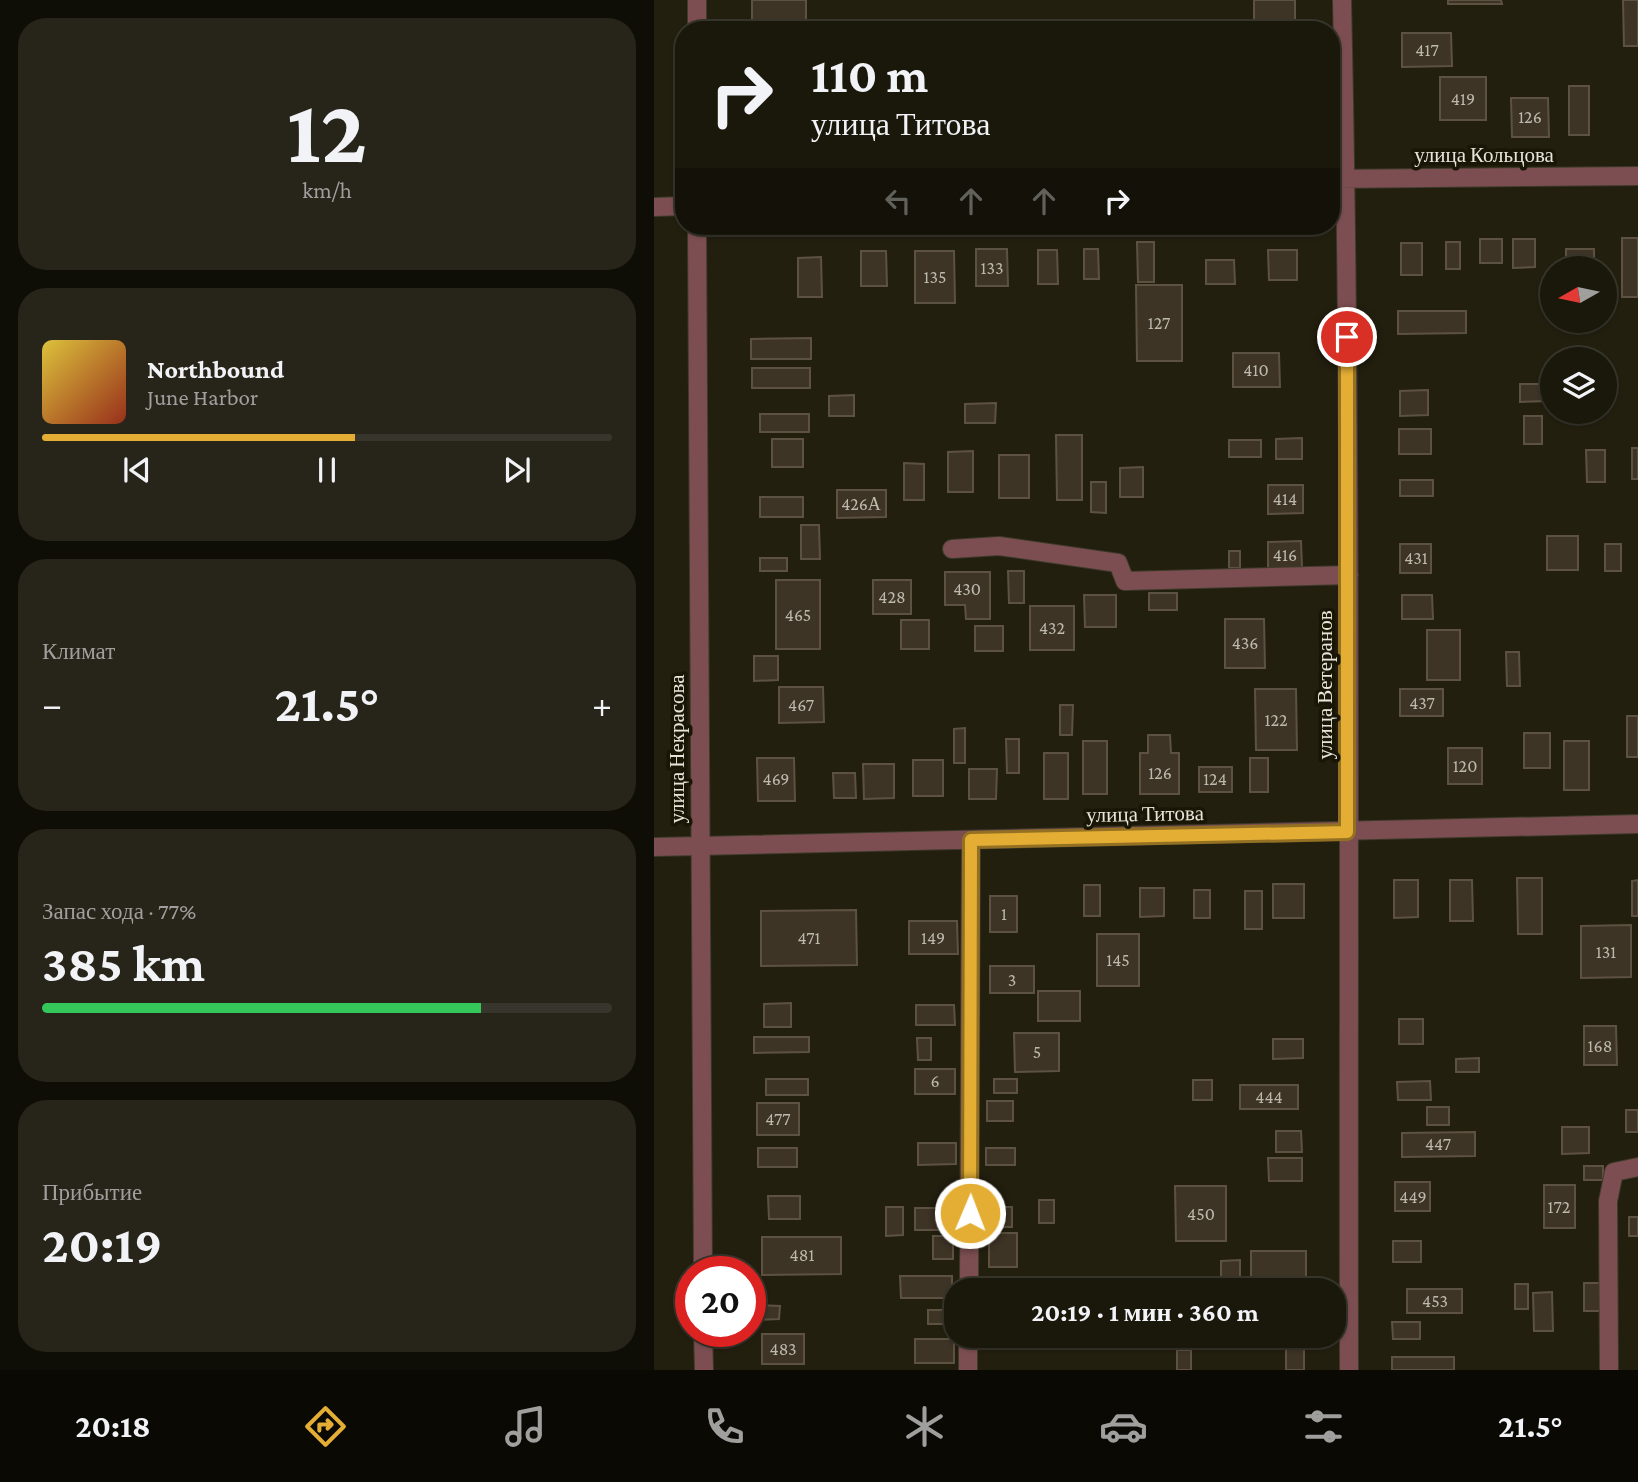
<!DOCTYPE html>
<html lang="ru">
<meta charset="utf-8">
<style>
:root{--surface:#1a170b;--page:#272419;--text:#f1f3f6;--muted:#9f9f9d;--line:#38362c;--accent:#e4ae35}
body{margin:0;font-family:"Crimson Pro",serif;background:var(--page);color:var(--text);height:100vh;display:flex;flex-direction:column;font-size:26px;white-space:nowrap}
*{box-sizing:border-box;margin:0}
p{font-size:23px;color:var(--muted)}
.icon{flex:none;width:38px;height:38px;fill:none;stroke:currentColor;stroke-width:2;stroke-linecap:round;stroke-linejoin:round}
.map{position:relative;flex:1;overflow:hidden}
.panel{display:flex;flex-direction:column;gap:18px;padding:18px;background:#0e0d06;width:654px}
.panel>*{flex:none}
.top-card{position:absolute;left:21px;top:21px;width:665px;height:214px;border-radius:28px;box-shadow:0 2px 5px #0004,0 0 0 2px var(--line);background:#1a170b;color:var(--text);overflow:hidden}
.needle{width:46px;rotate:261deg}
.controls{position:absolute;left:886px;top:256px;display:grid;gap:14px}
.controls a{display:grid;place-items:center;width:77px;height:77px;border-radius:50%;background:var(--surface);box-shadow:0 2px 5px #0004,0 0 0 2px var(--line);font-size:35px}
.speed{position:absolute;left:21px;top:1256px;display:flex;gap:14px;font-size:35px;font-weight:700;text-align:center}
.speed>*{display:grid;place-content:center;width:91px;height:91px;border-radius:50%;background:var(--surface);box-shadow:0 2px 5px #0004,0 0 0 2px var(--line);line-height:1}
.speed .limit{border:10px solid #d22;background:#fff;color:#111}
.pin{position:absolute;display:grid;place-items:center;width:60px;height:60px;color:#fff;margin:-30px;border:4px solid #fff;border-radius:50%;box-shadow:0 2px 7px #0007}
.me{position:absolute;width:77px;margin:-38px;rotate:1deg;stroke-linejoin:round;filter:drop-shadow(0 0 5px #0008)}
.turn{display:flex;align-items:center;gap:24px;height:147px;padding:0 21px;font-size:32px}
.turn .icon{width:91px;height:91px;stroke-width:2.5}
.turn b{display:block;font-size:49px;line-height:60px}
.lanes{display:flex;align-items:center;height:66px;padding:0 21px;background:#0003;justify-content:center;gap:35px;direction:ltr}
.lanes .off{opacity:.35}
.big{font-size:52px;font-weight:700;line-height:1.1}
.panel .tile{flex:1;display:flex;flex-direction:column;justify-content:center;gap:10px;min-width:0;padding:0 24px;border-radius:28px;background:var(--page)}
.panel .dial{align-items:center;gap:0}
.dial b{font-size:91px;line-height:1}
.song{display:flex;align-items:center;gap:21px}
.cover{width:84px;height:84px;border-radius:10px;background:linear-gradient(135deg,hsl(50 70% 55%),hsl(10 70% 35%))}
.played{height:7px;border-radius:4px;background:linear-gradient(90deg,var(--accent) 55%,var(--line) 55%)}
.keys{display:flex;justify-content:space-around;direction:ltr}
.heat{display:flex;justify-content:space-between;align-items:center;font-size:38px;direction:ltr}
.charge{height:10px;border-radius:5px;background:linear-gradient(90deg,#34c759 77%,var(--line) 0)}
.trip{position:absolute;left:290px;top:1278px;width:402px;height:70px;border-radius:28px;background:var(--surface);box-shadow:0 2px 5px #0004,0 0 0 2px var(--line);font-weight:700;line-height:70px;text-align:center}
.tabs{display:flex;height:112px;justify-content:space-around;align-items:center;background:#0a0904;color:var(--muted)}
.tabs .icon{width:49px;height:49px}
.tabs .current{color:var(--accent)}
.tabs b{font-size:32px;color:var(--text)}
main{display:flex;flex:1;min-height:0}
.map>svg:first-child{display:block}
</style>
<main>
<section class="panel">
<div class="tile dial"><b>12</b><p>km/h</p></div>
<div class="tile">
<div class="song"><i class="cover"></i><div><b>Northbound</b><p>June Harbor</p></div></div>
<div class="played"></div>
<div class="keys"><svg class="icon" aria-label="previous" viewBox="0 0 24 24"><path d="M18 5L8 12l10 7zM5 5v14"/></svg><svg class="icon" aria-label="pause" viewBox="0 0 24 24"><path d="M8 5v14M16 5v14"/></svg><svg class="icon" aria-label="next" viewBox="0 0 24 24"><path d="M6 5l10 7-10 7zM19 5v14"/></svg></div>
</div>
<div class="tile"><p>Климат</p>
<div class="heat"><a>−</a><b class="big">21.5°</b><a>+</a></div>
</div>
<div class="tile"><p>Запас хода · 77%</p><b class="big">385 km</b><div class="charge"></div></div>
<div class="tile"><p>Прибытие</p><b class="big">20:19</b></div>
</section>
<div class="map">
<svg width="984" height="1370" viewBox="0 0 984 1370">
<rect width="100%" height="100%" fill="#231f0f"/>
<path fill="#3e3425" stroke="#5d5242" stroke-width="2" d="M98,0H152V27H98Z
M600,0H641V29L600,30Z
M794,0H847L848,4H794Z
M969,0H984V46H970Z
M748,33H797L798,66L748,67Z
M786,77H832V120H786Z
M915,86H935V135H915Z
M857,98H894L895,137H858Z
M968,238H984V297H968Z
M826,239H848V263H826Z
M859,239H881V267L859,268Z
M483,242H500V282H484Z
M792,242H806V269H792Z
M747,243H768V275H747Z
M322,249H353L354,286H322Z
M430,249H444L445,279H430Z
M912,249H940V268H912Z
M384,250H403L404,284H384Z
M614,250H643V280H615Z
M207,251H232L233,286H207Z
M261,251H300L301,303H261Z
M167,257L168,297H144V258Z
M552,260H580L581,284H552Z
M482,285H528V361H483Z
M744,311H812V333L744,334Z
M157,338V359H97V339Z
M579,353H625L626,387H579Z
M98,368H156V388H98Z
M866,384H894V401L866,402Z
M774,390V415L746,416V391Z
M200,395V416H175V396Z
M342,403L341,423H311V404Z
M106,414H155V432H106Z
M870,416H888V444H870Z
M745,429H777V454H745Z
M402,435H428V500H403Z
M648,438V459H622V439Z
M118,439H149V467H118Z
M575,440H607V457H575Z
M978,448H984V479H978Z
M932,450H951V482H933Z
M319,451V492H294V452Z
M345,455H375V498H345Z
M250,463L270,464V500H250Z
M489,467V497H466V468Z
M746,480H779V496H746Z
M437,482H452V513L437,512Z
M614,485H649V513L614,514Z
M183,490H232V517L183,518Z
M106,497H149V517H106Z
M147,525H165L166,559H147Z
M893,536H924V570H893Z
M647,541L648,568H614V542Z
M746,544H777V573H746Z
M951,544H967V571H951Z
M575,551H586V568H575Z
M106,558H133V571H106Z
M354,571H370V603H355Z
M291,572H336V619H312L311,605H291Z
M122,580H166V649H122Z
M219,580H257V614H219Z
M495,593H523V610H495Z
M430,595H462V627H431Z
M748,595H778L779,619H748Z
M376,606H420V650H376Z
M571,619H610L611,668H571Z
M247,620H275V649H247Z
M321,626H349V651H321Z
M773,630H806V680H773Z
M852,652H865L866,686H853Z
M100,656H124V680L100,681Z
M125,687H169L170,722L125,723Z
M601,689H642L643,750H602Z
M746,689H789V716H746Z
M406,705H419L418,735H406Z
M973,716H984V757H973Z
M311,728V763H300V729Z
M870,733H896V768H870Z
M494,735H516L517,753H525V794H486V753H494Z
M352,739H365V773H353Z
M429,741H453V794H429Z
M910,741H935V790H910Z
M794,748H828V784H794Z
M390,753H414V799H390Z
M103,758H140L141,801H104Z
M596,758H614V792H596Z
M259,760H289V796H259Z
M209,764H240V798L210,799Z
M545,767H578V792H545Z
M315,769H343L342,799H315Z
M179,773H201L202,798H180Z
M863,878H888V934H864Z
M740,880H764V917L740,918Z
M796,880H818L819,921H796Z
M984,880V916H978V881Z
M619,884H650V918H619Z
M430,885H446V916H430Z
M486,888H510V916L486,917Z
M540,890H556V918H540Z
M591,891H608V929H591Z
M336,896H363V932H336Z
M202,910L203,965L107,966V911Z
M255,921H303L304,954H255Z
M977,925V977L927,978V926Z
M443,934H485V986H443Z
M336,966H380V993H336Z
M384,991H426V1021H384Z
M137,1003V1027H110V1004Z
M262,1005H300L301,1025H262Z
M745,1019H769V1044H745Z
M930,1026H962L963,1065H930Z
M360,1033H405V1071L361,1072Z
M100,1037H155V1052L100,1053Z
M263,1038H277V1060H264Z
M619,1039H649V1058L619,1059Z
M825,1058V1072H802V1059Z
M261,1069H301V1094H261Z
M112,1079H154V1095H112Z
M340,1079H363V1093H340Z
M539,1080H558V1100H539Z
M776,1081L777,1100H744L743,1082Z
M586,1085H644V1109H586Z
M333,1101H359V1121H333Z
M103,1103H145V1135H103Z
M773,1107H795V1125H773Z
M972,1110H984V1132H972Z
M908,1127H935V1153L908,1154Z
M622,1131H647L648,1152H622Z
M821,1132V1156L748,1157V1133Z
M264,1143H302V1164L264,1165Z
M104,1148H143V1167H104Z
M332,1148H361V1165H332Z
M614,1158H648V1181H615Z
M930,1166H949V1180H930Z
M741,1182H776V1211H741Z
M890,1185H921V1228H890Z
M521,1186H572V1241H522Z
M114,1196H146V1219H115Z
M385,1200H400V1223H385Z
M232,1207H249V1235L232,1236Z
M334,1207H358V1227H334Z
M261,1208H296V1230H261Z
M975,1217H984V1236H975Z
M335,1233H363V1267H335Z
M279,1236H299V1259H279Z
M108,1237H187V1274L108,1275Z
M739,1241H767V1262H739Z
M597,1251H652V1284H597Z
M586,1260V1281H567V1261Z
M246,1276H298V1298H247Z
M930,1283H946L947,1311H930Z
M861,1284H874V1309H861Z
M753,1289H808V1313H753Z
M898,1292L899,1331H880L879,1293Z
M105,1305L126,1306L125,1319L105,1320Z
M274,1310H297V1324H274Z
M738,1322H766V1339H739Z
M108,1334H150V1364H108Z
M363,1335H407V1340H363Z
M632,1335H650V1370H632Z
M261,1339H300V1363H261Z
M523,1350H537V1370H523Z
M738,1357H800V1370H738Z"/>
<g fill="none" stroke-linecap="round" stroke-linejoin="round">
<g stroke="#3e3b2b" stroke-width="20">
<path id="minor" d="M43,0V30
M688,0C698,457 694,913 695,1370
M677,179L984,176
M0,207L30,206
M43,226L49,1272
M298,549L345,546L464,563L471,581L695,575
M0,847L984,824
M315,1290L317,840
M49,1332L50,1370
M314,1335V1370
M955,1370L954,1201L960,1172L984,1167"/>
</g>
<use href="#minor" stroke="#7c4e51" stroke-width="18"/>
</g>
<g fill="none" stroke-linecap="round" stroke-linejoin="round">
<g stroke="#947122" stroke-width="18">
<path id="route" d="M316,1213L317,840L693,832V337"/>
</g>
<use href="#route" stroke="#e4ae35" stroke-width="12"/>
</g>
<g text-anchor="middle" stroke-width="7" stroke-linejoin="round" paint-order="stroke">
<g font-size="18" fill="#bdb9ad">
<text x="773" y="56">417</text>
<text x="809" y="105">419</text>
<text x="876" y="123">126</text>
<text x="338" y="274">133</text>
<text x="281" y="283">135</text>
<text x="505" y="329">127</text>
<text x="602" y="376">410</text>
<text x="631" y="505">414</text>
<text x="207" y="510">426А</text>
<text x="631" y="561">416</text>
<text x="762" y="564">431</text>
<text x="313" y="595">430</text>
<text x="238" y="603">428</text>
<text x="144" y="621">465</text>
<text x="398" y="634">432</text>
<text x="591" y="649">436</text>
<text x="768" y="709">437</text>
<text x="147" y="711">467</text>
<text x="622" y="726">122</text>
<text x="811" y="772">120</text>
<text x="506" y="779">126</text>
<text x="122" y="785">469</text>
<text x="561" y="785">124</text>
<text x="350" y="920">1</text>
<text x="155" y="944">471</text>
<text x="279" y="944">149</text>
<text x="952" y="958">131</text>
<text x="464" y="966">145</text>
<text x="358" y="986">3</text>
<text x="946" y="1052">168</text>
<text x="383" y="1058">5</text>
<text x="281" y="1087">6</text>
<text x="615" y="1103">444</text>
<text x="124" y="1125">477</text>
<text x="784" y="1150">447</text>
<text x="759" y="1203">449</text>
<text x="905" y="1213">172</text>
<text x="547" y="1220">450</text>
<text x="148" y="1261">481</text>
<text x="781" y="1307">453</text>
<text x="129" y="1355">483</text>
</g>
<g font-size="21" fill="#e7e5da" stroke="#191606">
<text x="830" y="162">улица Кольцова</text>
<text transform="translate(671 685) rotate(-90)" y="7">улица Ветеранов</text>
<text transform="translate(23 749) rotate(-90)" y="7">улица Некрасова</text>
<text transform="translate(491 814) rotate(-1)" y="7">улица Титова</text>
</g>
</g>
</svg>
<div class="controls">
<a><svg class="needle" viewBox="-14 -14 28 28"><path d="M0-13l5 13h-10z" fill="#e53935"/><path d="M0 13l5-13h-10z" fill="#9f9f9d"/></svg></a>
<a><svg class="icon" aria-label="layers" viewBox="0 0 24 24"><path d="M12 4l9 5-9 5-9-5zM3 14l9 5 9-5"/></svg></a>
</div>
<div class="speed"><div class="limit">20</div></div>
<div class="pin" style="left:693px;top:337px;background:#d93025"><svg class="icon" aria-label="arrive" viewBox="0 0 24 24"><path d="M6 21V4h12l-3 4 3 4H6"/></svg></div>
<svg class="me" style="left:316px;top:1213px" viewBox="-20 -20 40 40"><circle r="17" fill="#e4ae35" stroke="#fff" stroke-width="3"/><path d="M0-11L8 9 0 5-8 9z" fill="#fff"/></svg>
<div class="trip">20:19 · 1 мин · 360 m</div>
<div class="top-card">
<div class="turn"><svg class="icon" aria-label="right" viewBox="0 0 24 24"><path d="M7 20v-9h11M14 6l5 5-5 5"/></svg><div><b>110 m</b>улица Титова</div></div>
<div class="lanes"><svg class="icon off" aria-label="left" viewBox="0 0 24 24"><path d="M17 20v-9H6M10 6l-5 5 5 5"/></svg><svg class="icon off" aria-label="ahead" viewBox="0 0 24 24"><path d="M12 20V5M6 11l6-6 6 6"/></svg><svg class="icon off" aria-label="ahead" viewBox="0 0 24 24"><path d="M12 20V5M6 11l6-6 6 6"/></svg><svg class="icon" aria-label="right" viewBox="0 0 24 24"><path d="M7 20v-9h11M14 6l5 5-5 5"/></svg></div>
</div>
</div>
</main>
<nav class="tabs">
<b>20:18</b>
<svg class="icon current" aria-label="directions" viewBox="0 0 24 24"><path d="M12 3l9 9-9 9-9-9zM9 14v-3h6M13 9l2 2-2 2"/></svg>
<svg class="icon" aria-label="music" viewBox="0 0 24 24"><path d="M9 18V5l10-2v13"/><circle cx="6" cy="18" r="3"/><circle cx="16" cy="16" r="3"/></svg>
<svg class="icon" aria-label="phone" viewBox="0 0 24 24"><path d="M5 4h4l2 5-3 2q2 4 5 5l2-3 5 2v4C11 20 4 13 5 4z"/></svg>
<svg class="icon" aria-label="climate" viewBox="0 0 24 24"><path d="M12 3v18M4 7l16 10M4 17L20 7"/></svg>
<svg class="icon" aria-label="car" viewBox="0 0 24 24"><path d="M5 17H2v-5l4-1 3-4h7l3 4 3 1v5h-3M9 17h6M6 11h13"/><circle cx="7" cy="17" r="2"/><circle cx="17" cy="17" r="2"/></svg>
<svg class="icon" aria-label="filters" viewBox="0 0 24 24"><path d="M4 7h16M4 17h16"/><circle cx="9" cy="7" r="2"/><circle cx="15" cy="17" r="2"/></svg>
<b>21.5°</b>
</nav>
